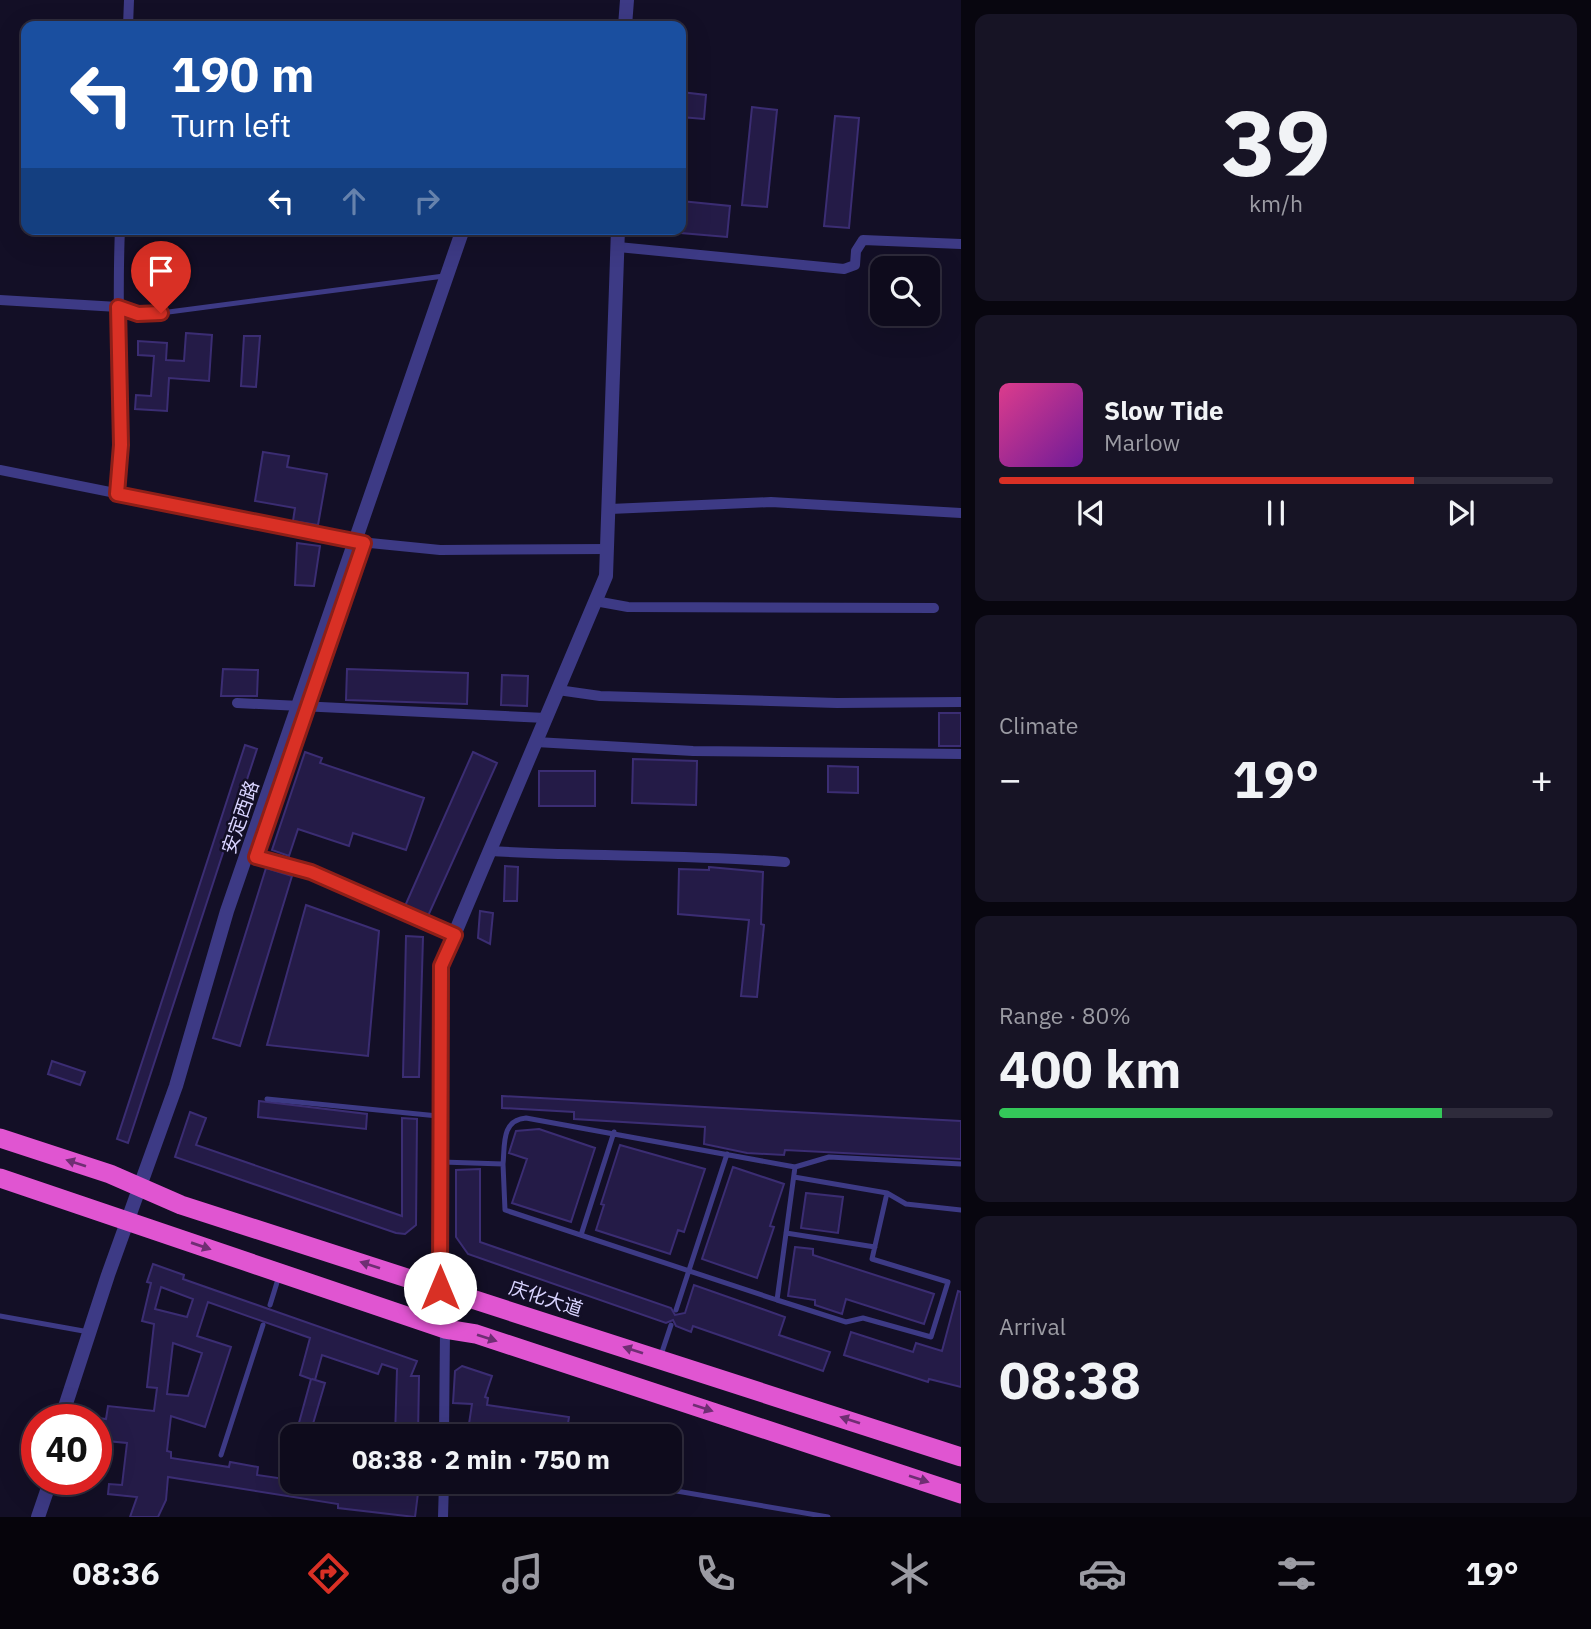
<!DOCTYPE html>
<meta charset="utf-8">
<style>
:root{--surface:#0e0b1c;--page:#171425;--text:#f1f3f6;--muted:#9b9ba3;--line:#2e2b3b;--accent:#d93025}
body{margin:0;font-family:"IBM Plex Sans","Noto Sans SC",sans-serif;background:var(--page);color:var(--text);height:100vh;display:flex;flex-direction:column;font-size:26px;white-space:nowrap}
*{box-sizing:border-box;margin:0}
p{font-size:23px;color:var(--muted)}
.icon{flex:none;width:38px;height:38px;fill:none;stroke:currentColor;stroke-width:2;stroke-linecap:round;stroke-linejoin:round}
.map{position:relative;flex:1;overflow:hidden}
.side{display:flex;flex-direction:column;gap:14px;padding:14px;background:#08060f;width:630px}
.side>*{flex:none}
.guide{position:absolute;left:21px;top:21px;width:665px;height:214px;border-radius:14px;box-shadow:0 7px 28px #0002,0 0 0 2px var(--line);background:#1a4fa0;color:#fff;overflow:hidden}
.controls{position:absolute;left:870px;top:256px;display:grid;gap:14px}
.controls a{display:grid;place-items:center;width:70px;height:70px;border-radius:14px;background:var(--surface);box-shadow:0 7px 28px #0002,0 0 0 2px var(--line);font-size:35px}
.speed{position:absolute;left:21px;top:1404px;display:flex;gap:14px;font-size:35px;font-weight:700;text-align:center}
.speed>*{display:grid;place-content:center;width:91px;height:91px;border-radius:50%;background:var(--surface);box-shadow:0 7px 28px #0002,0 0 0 2px var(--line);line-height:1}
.speed .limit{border:10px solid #d22;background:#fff;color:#111}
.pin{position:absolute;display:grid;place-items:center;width:60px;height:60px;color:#fff;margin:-72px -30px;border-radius:50% 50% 50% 0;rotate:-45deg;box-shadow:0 0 7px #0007}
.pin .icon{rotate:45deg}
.me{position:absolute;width:77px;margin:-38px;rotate:0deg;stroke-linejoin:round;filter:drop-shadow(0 0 5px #0008)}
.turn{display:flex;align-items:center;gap:24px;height:147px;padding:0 35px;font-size:32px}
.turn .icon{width:91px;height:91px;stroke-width:2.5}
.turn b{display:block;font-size:49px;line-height:60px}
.lanes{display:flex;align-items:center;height:66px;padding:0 35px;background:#0003;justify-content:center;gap:35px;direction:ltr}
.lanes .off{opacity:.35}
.big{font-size:52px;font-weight:700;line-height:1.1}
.side .card{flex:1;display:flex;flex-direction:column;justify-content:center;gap:10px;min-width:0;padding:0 24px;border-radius:14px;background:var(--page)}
.side .dial{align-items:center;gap:0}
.dial b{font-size:91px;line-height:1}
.song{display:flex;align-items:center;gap:21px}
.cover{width:84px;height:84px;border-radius:10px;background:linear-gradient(135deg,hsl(330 70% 55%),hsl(280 70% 35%))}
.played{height:7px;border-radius:4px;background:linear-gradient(90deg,var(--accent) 75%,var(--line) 75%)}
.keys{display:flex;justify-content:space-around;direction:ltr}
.heat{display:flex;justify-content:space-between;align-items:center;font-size:38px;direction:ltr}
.charge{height:10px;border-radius:5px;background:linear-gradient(90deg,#34c759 80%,var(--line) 0)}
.trip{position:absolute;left:280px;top:1424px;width:402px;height:70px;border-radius:14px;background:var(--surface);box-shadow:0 7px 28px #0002,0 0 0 2px var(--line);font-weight:700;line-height:70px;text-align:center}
.dock{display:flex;height:112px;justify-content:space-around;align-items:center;background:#06040b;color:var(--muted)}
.dock .icon{width:49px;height:49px}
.dock .on{color:var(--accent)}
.dock b{font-size:32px;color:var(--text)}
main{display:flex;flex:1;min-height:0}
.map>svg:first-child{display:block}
</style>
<main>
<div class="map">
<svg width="961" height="1517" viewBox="0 0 961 1517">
<rect width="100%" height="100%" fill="#130f26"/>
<path fill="#241b47" stroke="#3b2d73" stroke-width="2" fill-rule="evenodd" d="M681,92L706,95L704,119L681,117Z
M752,107L777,110L767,207L742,205Z
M835,116L859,118L849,228L824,226Z
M681,201L730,206L727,237L681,233Z
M186,333L212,335L209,381L169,378L167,411L135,409L136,395L151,396L154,356L138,355V341L167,343L166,360L184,361Z
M244,336H260L256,387L241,386Z
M263,452L289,456L287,467L327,474L318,525L293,521L295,508L255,501Z
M297,543L320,546L314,586L295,585Z
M223,669L258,670L257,696H221Z
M347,669L468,673L467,704L346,700Z
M502,675L528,676L527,706L501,705Z
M939,713H961V746H939Z
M245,745L257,749L128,1143L117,1139Z
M305,752L322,758L320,763L424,798L406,850L353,833L349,846L298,829L289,856L272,850Z
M473,752L497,763L428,916L405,906Z
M633,759L697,761L696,805L632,803Z
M828,766L858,767V793L828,792Z
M539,771H595V806H539Z
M505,866L518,867L517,901H504Z
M709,867L763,872L761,924L764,925L757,997L741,996L749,920L678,914L679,869L709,870Z
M266,868L292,876L240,1046L213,1038Z
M306,905L379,931L368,1056L267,1045Z
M480,911L493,913L490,944L478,938Z
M406,936L423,937L419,1077H403Z
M52,1061L85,1072L80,1085L48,1074Z
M502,1096L961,1121V1159L785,1150L784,1155L747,1153L704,1144L705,1127L574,1119V1112L502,1108Z
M259,1101L367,1114L366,1129L258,1117Z
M190,1112L206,1118L196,1145L402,1216V1118L417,1119L416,1225L405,1234L396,1233L175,1157Z
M539,1129L595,1148L571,1222L512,1203L527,1159L509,1153L516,1131Z
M620,1145L705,1169L684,1232L678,1230L670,1254L596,1230L604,1205L601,1204Z
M733,1167L784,1184L770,1226L774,1227L757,1278L702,1259Z
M480,1169V1242L671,1308L675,1315L685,1313L694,1285L785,1317L779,1335L830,1352L823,1371L693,1326L691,1332L676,1326L673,1320L666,1323L468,1254L456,1237V1170Z
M806,1193L843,1197L838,1233L801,1228Z
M795,1247L813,1249V1255L934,1294L924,1324L846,1299L842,1314L815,1305V1300L788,1296Z
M153,1264L184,1275L183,1279L417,1361L411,1376H419L418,1437H395L397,1369L382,1364L378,1374L322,1355L315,1380L312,1379L325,1383L310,1434L297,1430L311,1379L300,1375L310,1338L208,1302L197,1336L231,1347L205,1427L171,1416L167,1451L171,1452V1458L229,1467L230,1462L258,1467L257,1475L292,1480V1482L341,1487V1482L418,1493L415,1517L338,1508V1504L168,1477L166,1500L158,1517H130L137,1497L108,1494L109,1484L122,1485L127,1443L96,1440V1429L99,1418L106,1419L108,1406L154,1411L157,1388L147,1387L154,1324L142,1321L151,1283L147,1282ZM161,1287L193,1299L187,1317L155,1309ZM173,1343L202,1353L188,1396L167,1394Z
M958,1291L961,1292V1387L929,1379L928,1382L844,1355L851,1332L913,1352L916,1343L942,1351Z
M462,1366L492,1376L485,1397L488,1398L487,1405L569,1417L566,1437H467L472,1404L453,1403L455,1371Z"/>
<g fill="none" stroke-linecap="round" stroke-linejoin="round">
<path stroke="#3d3a85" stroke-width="5" d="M118,307L138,314L161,313L444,276
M255,857L311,872L454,935
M267,1099L438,1116
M442,1162L503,1164L505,1210L777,1300L795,1167
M503,1164C505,1145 501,1120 526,1118L795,1167L829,1157L961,1164
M794,1177L887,1193L906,1204L961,1210
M786,1233L875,1247
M581,1235L614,1132
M777,1300L846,1322L863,1318L931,1337L948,1282L872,1259L887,1193
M270,1305L279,1276
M676,1310L727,1154
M0,1316L89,1332
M661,1355L671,1325
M221,1455L263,1325
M624,1482L828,1517"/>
<path stroke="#3d3a85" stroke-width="10" d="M128,26L129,0
M618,247L844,269L855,265L856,251L863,240L961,244
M0,300L118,307
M0,470L360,542L440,550L607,549
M117,494C123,406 116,317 120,229
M610,509L771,502L961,513
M595,601L628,607L934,608
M558,690L600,696L837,703L961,702
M237,703L546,718
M536,742L693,751L961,754
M490,851C588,857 687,854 785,862
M444,1437L445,1329
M443,1517L444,1482"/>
<path stroke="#3d3a85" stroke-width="14" d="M625,26L627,0
M440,1288L441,966L606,576L618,229
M61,1419L108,1275L176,1086L227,911L463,229
M38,1517L51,1479"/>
<path stroke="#e055d1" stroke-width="19" d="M0,1138L110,1174L181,1205L961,1457
M0,1178L445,1329L476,1334L961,1494"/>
</g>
<defs><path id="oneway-solid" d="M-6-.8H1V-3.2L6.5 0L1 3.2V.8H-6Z" transform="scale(1.75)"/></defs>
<g fill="#6f2e73">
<use href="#oneway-solid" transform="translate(76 1163) rotate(-162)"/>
<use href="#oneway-solid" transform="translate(201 1246) rotate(19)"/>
<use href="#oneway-solid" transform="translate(370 1265) rotate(-162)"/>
<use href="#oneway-solid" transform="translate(487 1338) rotate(18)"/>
<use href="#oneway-solid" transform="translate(633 1350) rotate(-162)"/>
<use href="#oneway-solid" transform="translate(703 1408) rotate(18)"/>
<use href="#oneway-solid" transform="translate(850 1420) rotate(-162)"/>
<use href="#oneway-solid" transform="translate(919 1479) rotate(18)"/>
</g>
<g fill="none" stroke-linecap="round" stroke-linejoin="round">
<g stroke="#8d1f18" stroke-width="18">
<path id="route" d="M161,313L138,314L118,307L121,445L117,494L364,543L256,857L311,872L455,935L441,966L440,1288"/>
</g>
<use href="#route" stroke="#d93025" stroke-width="12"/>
</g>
<g text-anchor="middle" stroke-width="5" stroke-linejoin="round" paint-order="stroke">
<g font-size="19" fill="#d9d4ff" stroke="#130f26">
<text transform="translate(240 817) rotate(-71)" y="7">安定西路</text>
<text transform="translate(546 1298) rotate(18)" y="7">庆化大道</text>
</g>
</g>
</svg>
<div class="controls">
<a><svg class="icon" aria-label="search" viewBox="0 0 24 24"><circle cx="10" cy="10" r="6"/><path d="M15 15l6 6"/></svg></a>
</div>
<div class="speed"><div class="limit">40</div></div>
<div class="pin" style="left:161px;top:313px;background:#d93025"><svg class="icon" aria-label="arrive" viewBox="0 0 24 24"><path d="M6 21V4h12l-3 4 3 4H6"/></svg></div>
<svg class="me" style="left:440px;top:1288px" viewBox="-20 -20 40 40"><circle r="19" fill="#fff"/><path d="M0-13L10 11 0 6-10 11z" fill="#d93025"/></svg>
<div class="trip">08:38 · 2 min · 750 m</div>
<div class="guide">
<div class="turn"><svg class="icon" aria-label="left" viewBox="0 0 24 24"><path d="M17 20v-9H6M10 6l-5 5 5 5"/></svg><div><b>190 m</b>Turn left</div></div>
<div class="lanes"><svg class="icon" aria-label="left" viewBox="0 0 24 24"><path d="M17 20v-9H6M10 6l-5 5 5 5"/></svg><svg class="icon off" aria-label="ahead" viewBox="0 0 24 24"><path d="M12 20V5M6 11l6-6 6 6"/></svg><svg class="icon off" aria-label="right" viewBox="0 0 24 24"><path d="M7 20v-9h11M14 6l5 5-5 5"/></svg></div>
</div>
</div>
<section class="side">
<div class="card dial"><b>39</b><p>km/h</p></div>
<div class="card">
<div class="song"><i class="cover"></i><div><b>Slow Tide</b><p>Marlow</p></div></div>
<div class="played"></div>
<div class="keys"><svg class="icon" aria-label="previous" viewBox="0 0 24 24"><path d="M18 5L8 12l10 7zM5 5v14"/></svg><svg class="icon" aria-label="pause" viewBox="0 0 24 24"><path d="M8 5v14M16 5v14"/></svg><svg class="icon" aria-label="next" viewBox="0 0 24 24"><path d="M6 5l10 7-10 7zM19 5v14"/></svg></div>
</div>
<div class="card"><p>Climate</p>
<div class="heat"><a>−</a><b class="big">19°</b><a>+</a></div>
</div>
<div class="card"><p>Range · 80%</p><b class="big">400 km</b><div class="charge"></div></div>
<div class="card"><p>Arrival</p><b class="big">08:38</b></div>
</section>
</main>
<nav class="dock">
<b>08:36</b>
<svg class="icon on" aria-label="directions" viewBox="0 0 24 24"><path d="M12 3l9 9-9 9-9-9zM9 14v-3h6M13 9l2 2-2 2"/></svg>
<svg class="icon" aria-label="music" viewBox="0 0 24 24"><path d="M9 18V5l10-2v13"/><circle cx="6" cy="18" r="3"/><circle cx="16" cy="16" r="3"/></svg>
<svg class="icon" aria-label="phone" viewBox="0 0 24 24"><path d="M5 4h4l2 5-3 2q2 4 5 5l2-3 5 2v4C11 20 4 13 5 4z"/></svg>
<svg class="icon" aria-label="climate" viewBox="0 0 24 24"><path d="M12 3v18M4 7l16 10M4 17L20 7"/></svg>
<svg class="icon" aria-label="car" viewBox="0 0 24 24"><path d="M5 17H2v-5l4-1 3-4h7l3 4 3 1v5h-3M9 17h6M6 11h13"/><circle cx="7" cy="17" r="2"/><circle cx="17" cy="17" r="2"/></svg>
<svg class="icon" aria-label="filters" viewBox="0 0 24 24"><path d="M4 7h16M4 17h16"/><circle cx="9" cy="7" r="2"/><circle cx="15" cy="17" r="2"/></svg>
<b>19°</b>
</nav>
